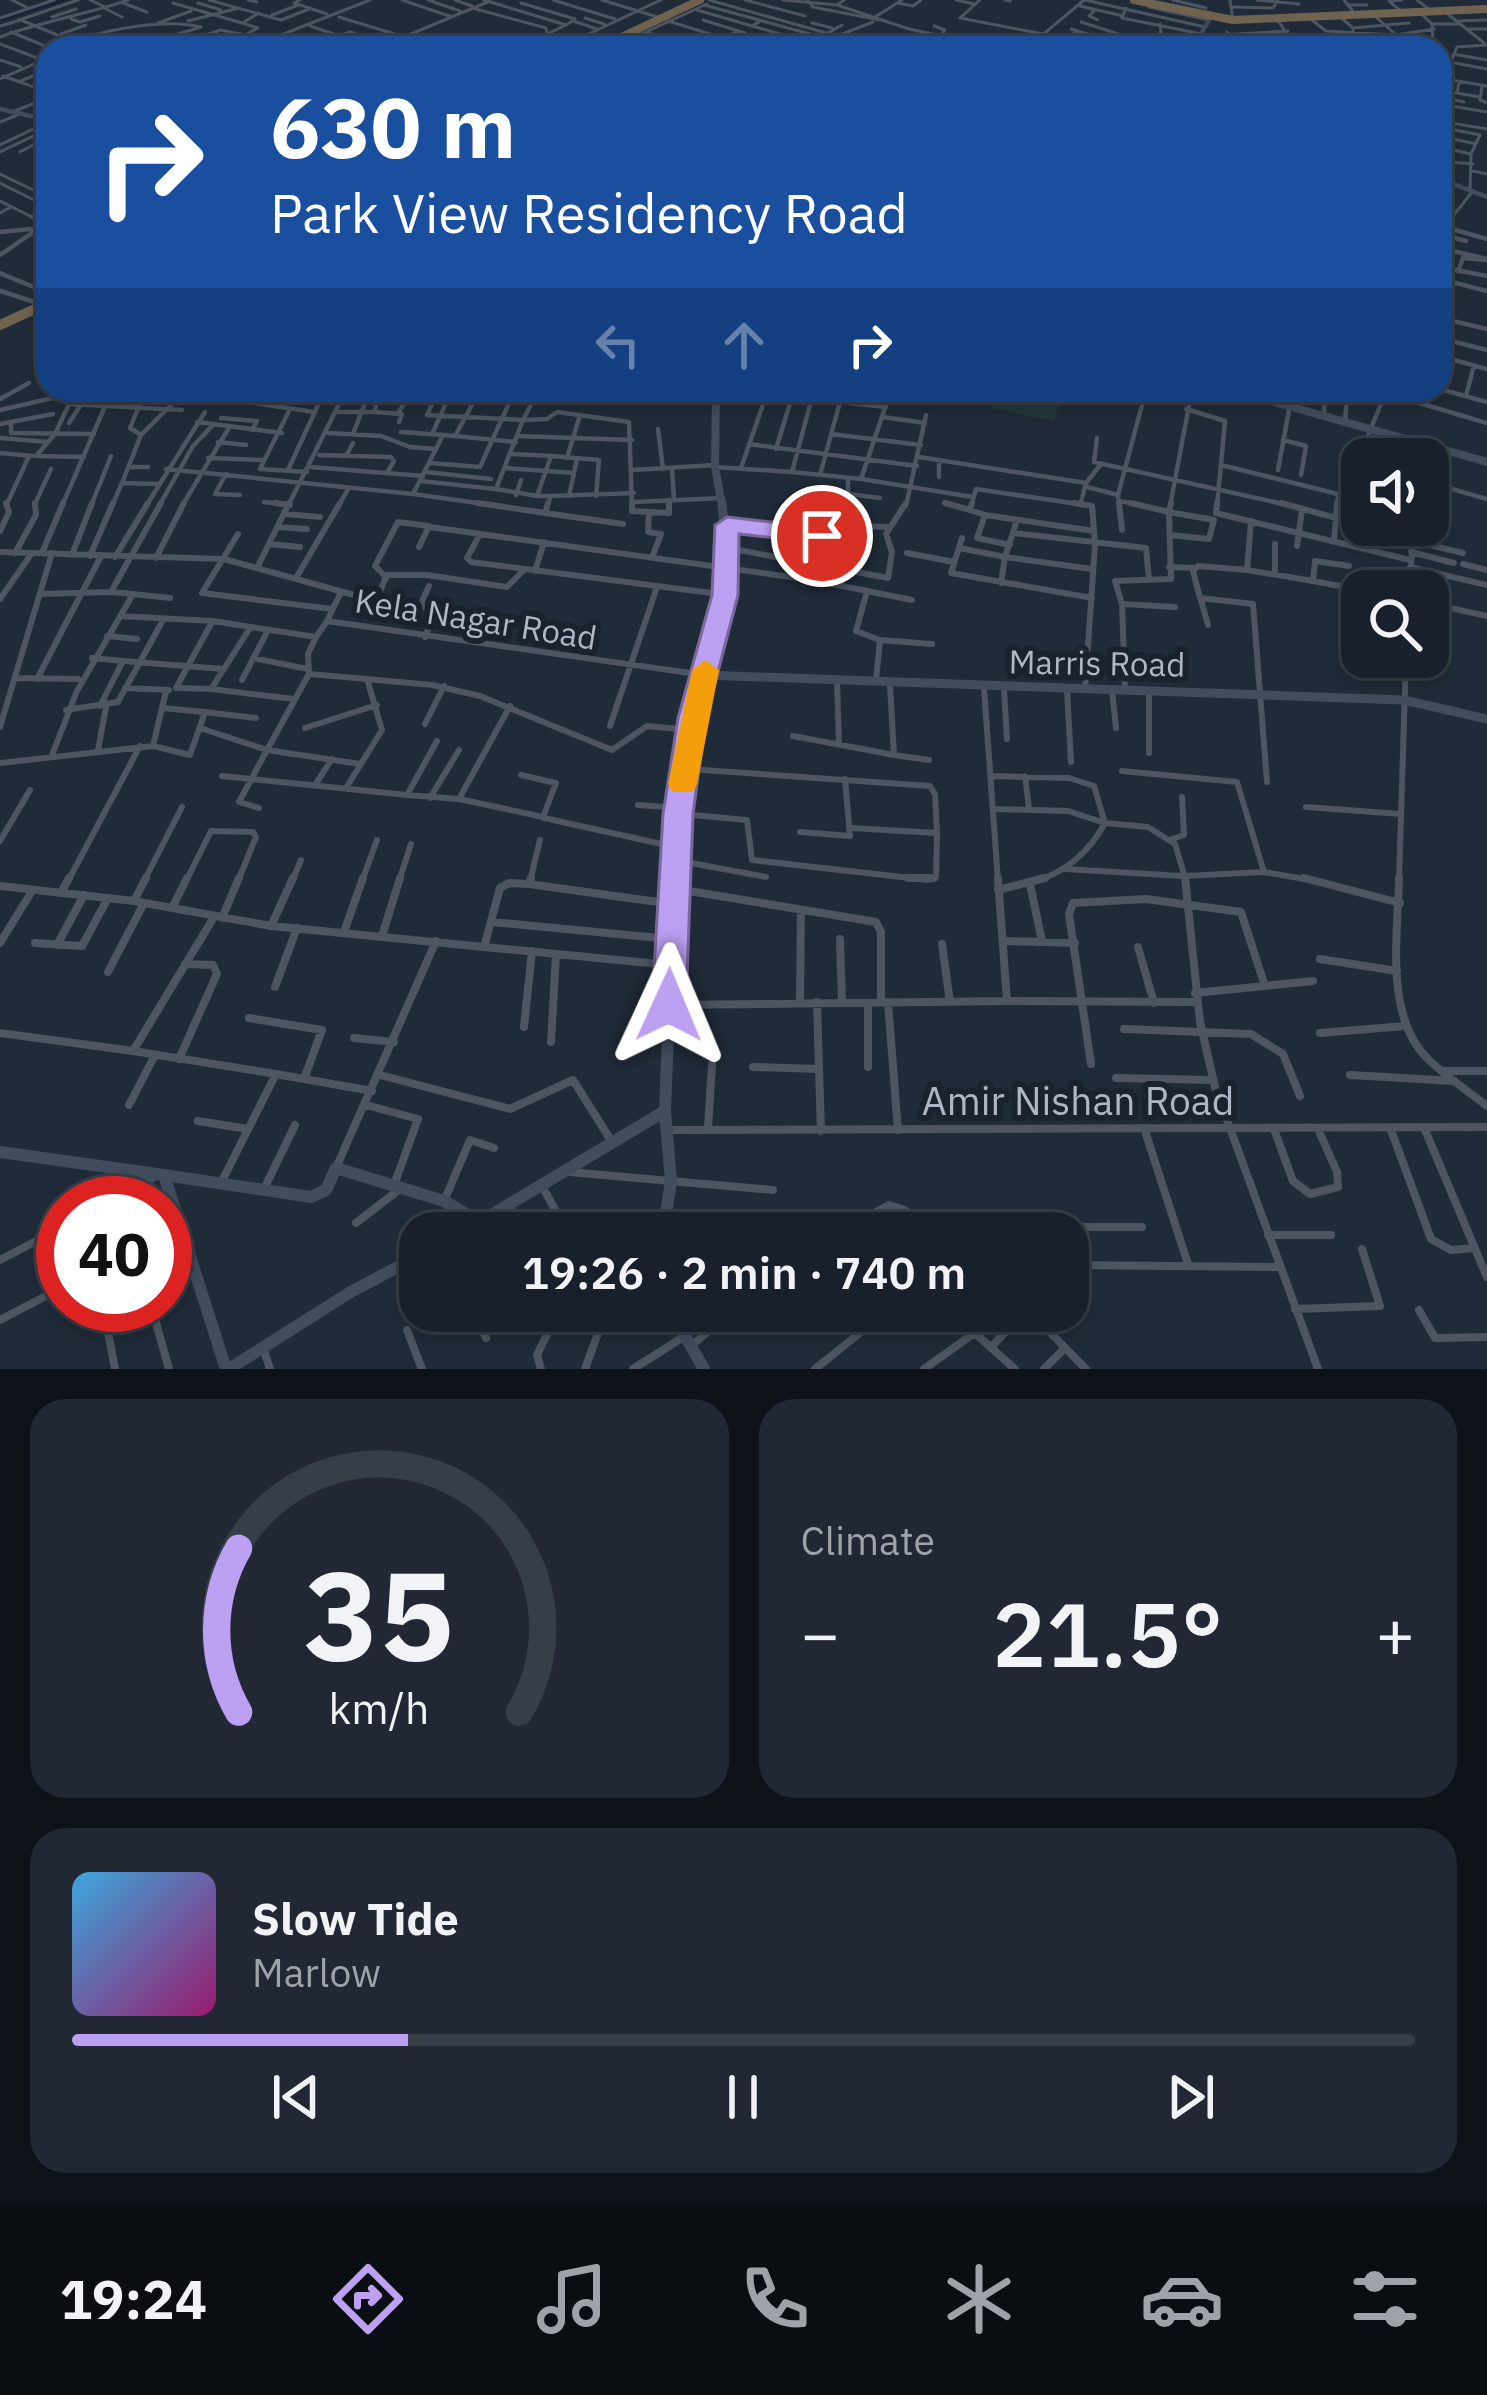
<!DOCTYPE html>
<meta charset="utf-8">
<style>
:root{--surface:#18202b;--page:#212833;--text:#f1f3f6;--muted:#9fa3a9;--line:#363e47;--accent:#bca0f2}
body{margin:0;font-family:"IBM Plex Sans",sans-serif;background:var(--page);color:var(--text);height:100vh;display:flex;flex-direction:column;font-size:45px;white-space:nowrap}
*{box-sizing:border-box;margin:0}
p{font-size:39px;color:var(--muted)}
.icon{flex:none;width:66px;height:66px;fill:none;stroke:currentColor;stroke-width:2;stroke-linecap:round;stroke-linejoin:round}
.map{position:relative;height:1369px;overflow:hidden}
.side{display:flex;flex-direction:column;gap:30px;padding:30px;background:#0d1218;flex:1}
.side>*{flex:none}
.banner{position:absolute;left:36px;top:36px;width:1416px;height:366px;border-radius:36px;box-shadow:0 6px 18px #0003,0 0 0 3px var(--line);background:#1a4fa0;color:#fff;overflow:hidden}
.tools{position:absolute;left:1341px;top:438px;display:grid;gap:24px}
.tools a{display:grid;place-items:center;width:108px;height:108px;border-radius:24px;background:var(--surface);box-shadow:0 6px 18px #0003,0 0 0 3px var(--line);font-size:60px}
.speed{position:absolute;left:36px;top:1176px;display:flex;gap:24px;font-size:60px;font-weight:700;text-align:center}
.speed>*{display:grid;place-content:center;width:156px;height:156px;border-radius:50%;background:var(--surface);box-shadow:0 6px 18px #0003,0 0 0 3px var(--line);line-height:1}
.speed .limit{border:18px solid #d22;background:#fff;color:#111}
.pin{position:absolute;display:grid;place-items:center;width:102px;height:102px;color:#fff;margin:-51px;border:6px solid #fff;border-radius:50%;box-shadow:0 3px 12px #0007}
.me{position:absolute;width:132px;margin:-66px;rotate:1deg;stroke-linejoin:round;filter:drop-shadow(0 0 9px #0008)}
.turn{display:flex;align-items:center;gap:42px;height:252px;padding:0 36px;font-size:54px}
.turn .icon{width:156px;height:156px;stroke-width:2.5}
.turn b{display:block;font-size:84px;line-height:102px}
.lanes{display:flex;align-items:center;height:114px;padding:0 36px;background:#0003;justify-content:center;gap:60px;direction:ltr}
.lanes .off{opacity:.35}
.big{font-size:90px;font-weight:600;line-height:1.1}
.side .widget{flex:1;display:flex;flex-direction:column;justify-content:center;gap:18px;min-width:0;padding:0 42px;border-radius:36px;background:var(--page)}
.side .dial{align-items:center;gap:0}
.dial svg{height:312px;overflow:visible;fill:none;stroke:var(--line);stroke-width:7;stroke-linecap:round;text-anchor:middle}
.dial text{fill:var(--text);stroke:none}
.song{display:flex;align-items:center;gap:36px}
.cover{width:144px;height:144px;border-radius:18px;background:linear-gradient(135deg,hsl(200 70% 55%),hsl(320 70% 35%))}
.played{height:12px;border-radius:6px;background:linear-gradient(90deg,var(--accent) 25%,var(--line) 25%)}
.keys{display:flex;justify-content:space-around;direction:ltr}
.heat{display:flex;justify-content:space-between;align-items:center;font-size:66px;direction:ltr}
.side .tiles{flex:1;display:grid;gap:30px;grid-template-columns:1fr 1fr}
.widget:last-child{grid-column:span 2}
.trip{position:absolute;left:399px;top:1212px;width:690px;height:120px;border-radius:36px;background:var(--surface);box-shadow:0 6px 18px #0003,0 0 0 3px var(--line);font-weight:600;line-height:120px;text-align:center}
.tab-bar{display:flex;height:192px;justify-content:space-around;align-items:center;background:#0a0d11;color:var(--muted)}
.tab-bar .icon{width:84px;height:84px}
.tab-bar .on{color:var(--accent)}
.tab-bar b{font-size:54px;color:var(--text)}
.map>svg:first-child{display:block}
</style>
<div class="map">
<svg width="1487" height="1369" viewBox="0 0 1487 1369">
<rect width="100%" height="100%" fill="#202b39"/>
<path fill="#22373a" d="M998,390H1063L1054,421L991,408Z"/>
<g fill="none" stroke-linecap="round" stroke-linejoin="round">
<path stroke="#142236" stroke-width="3" d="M0,20L64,0"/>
<path stroke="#4c5561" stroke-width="3" d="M12,0L26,7
M90,0L103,6
M209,0L281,20L309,9
M248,0L257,2
M300,0L294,3L327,14
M402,0L452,17
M428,0L460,11
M455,0L472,6
M553,0L615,19
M602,0L661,18
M709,0L837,36L832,48
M745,0L805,16
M783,0L837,5L844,0
M807,0L813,7L880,20
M956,0L974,4
M1005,0L1010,1
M1085,0L1205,27
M1173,0L1206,8
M1230,0L1233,20
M1257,0L1299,4
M1344,0L1355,14
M1402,0L1389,1L1402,12
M1417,0L1431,11
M123,3L147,12
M173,3L242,23
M198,3L221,10
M521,3L575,19L566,25
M897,3L913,6L921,0
M704,5L821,37L842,25
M837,5L909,29L998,48
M1348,5H1367
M1080,6L1123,16
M1149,7L1209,20
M1233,7L1273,8L1278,0
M104,8L122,17
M472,8L546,28L547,34L566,25L484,0
M1126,8L1122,18L1202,34
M697,10L752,26L759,22
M1095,10L1089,16L1098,20
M1444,11L1484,43
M1419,12L1432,24L1433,48
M272,15L298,5
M1339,16L1353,28L1355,48
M52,17L76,9
M339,17L401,36
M875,17L902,0
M1308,17L1326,31L1396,35
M0,18L54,0
M585,18L604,24
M960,18L1043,34
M960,18L980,0
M1377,18L1396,35L1434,29
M71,19L80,22L100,16
M19,20L78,0
M703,20L745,33
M188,21L239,8
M573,21L597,29
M668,21L723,38L738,31
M1458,21L1487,20
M1081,22L1162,48
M158,23L191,11
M812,23L832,28
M1432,24H1458
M0,26L21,20L74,42L59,48
M310,26L375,48
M752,26L809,42
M934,26L945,30L939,37
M1353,28L1409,23
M1071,29L1132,48
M1469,29H1487
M11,32L50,48
M646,32L699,48
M1227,32L1232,38L1289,37L1277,19
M287,33L328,48
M61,34L86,25
M248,34L288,48
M837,36L873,22
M1202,36L1288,31
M0,37C43,21 84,15 128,0
M698,37L723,44
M772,37L811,48
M1210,38L1223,44L1219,48
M1265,38L1271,45L1305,46
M578,39L661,0
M1402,39L1434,42
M72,40C111,30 161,18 201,27L175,35L207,48
M268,40L370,0
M74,42L88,48
M1143,42L1161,33L1160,24
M1377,42L1413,48
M247,43L263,48
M0,44L45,61
M148,44L175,35
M317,44L350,32L383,43
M164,48L221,30L245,35L258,28L242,23L259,13
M188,48L216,38
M213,48L229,41
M377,48L490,1
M611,48L707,4
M749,48L771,38
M1027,48L1084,0
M1057,48L1077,31
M1074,48L1085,41L1108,48
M1330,48L1332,43L1355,46
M1453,54L1487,60
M0,60L21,67
M1450,62L1487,69
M1440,71L1447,72L1457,47L1487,45
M3,76L34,87
M1440,78L1487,86
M0,79L48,58
M18,82L48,70
M48,82L34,87L48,93
M1482,86L1480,100L1487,103
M1440,91L1457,93L1459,82
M1457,93L1480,97
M1440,97L1464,102
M1440,104L1487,112
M12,112L48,98
M1440,121L1487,129
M0,122L22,113
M1440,127L1480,135L1471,154L1470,190
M1440,136L1476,144
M0,145L48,122
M1440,147L1471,154
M0,152L48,129
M20,152L48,137
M1440,160L1450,162L1440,186
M1450,162L1473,164
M1473,171L1487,174
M0,174L48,197
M0,183L48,207
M0,201L38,220
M0,213L11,207
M1450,220L1472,192"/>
<path stroke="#4c5561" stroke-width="4.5" d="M32,217L45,224
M1453,217L1445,227L1487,239
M0,232L31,229
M1440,234L1466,241
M1440,248L1487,259
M0,255L48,222
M1440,267L1487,276
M1458,271L1463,258L1487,260
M0,273L48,293
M1440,279L1487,291
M0,291L41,304
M1440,318L1487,329
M1440,338L1487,350
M36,341L48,331
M1440,356L1487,369
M1440,389L1487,402
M131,390L254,403
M262,390L254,403L314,412
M274,390H280
M378,390L375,412L402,414L399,422
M439,390L451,392
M480,390L455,436L443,435L413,494L499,506
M742,390L767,393
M920,390L921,396L935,397
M1424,390L1416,402L1487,423
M537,393L523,420L547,419L557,412L629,422L632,506
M1386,394L1416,402
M1466,396L1474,365
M0,399L29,383
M433,402L427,415L523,420L496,489L537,496
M473,402L485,403L491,396
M139,406L130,428L141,435L122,483L157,484
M1186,409L1225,421L1217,506
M0,410L57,397
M289,411L260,469L307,472
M337,412H375
M1324,412L1325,390
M398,413L413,390
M883,417L925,423
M221,418L257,421L252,430
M1345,420L1348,390
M11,422V433L94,434
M197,422L282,433
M69,423L82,403
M0,424L53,414
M658,429L663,469
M401,432L443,435
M328,433L381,436L410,447L436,449
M142,434L182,394
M353,434L370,390
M432,434L452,390
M831,434L921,445
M455,436L516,442
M517,436L632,440
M0,438L48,442
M1097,438L1094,462L1292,506
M1283,440L1306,446L1301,475
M218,442L246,445
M749,444L917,466
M776,449L794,390
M0,453L32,456
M512,454L551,456L537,496H551L547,506
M319,455L391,457L394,461L387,473
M346,456L353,443
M551,456L599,460L596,496
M84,457L36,456L55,434L69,404L182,410
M919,457L1086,483
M208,458L264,460
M567,458L580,415
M1415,459L1417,437
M939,460V477
M430,463L480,467L515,390
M1221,465L1362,500
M128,467H148
M310,467L423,476
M715,467L792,472L812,397L840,402L843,390
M506,468L574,473
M672,468L674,500
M741,468L767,393L812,397
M166,469L413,494
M288,470L325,390
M633,470L715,465
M1278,470L1290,405
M426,472L491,479
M792,472L861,479L891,390
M226,474L215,494L240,495
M820,475L840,402L886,407
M848,478V494L880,498
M861,479L973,497
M421,481L495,489
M1428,482L1487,499
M1087,487L1118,495
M516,495L521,480
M551,496L634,493
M569,496L577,459
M1355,499L1360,454L1387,390
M669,500V506
M1120,501L1144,506
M264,502L290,505
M634,502L723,498
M1081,502L1086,483L1101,464
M944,503L956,506
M6,506L29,456
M34,506L51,469
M62,506L112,390
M91,506L111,456
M112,506L122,483
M146,506L205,412
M159,506L193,446L214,424
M182,506L230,426
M288,506L346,390
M338,506L349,488
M906,506L926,415
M971,506L976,489L1092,506
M1119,506L1118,495L1146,390
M1170,506L1192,390
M1337,506L1338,497"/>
<path stroke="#4c5561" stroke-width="6" d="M275,503L290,505
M478,503L545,513
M548,503L545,513L623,524
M632,503V511L669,513V503
M945,503L970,510
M972,503L970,510L985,515L977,538L1010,545
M1074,503L1092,506L1095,544L1085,690
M1119,503L1122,530
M1281,503L1362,525
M649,513L648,532L661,534L653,555
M1216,513L1217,503
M1216,513L1410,560
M285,514L320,517
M985,515L1094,531
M1251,521L1247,570L1198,566L1193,571L1200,598L1253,604L1267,782
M726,525L822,536L862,526L888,527
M1363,525L1412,537
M278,527L307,529
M430,527L812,580
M0,531L9,512L6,503
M1014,533L1146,548L1149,579
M238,534L202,593L332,609
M480,534L467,558L471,562L719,594
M1170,535L1209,539L1214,520L1169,512L1171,503
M822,536L826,545L838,551L836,568
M962,538L951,573L1092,598
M1334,541L1337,503
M1412,541L1463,553
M270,544L300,547
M1275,544V574
M1297,546L1302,510
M728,548L888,578L892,552L886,534L906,503
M959,548L1005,557L1017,520
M0,552L224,559L376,601L386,577L375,566L398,522L429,526L419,547
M1411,552L1454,563
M15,553L36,515L35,503
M42,553L63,503
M907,553L954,562
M72,555L92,503
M90,556L113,503
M115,557L148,503
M156,558L184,503
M1463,564L1487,570
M817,565L812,580L912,600
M1169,567L1195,568
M1410,567L1487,585
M257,568L289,503
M1247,570L1313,581L1315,561L1349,566
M535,571L544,542
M386,575H427L507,587L524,570
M296,578L340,503
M1313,581L1366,591
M1001,583L1005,557L1092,569
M867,591L856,631L880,640L876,680
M1409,591L1414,525
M40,594L111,592
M133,594L170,598
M0,599L32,553
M1201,600L1208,625
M376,601L420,606
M1428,603L1487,616
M1122,604L1175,607
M120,616L212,621L316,637L327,621L704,675
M327,621L341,592
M250,628L211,689L294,699
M107,636L137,639
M425,637L436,611L420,606L429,586
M315,639L308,654L309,674L267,750L360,764
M880,640L932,644
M92,658L123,661L100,706
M253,658L308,669
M123,661L223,669
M309,674L367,679
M16,678L78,679
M37,679L101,556
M242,680L267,632
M837,681L839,744
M890,685L894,755L929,760
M125,688L169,690
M984,688L998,881
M1125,688L1122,604L1115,581L1171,579L1169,512L1130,503
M211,689L176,688L212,622
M1004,689L1007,739
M1067,689L1071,762
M1112,690L1116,728
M1149,691V753
M66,710L118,702L163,620
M205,712L256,718
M425,724L444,686
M610,726L657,587
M0,727L52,553
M200,728L267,750L239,802L259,808
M305,728L377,705
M793,736L894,755
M153,746L190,755L205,712L162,708
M98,750L106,707
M52,755L77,691L133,594L111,592L161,503
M0,763L153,746L166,691
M688,769L930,786L935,794L937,833
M222,776L407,795L437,741
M991,776L1069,778L1094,786L1105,823C1089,852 1068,870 1037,881
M1025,776L1029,808
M315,785L332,759
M346,788L382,730L367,679L432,685L480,696L612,750L647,726L691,730
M407,795L459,799L510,706
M430,798L459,750
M459,799L543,817L556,783L521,775
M638,805L680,808
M1306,807L1401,814
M993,809L1068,811L1105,823L1148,827L1175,844L1186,881
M682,814L747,820L752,860L928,880L936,877L937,833L851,828
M544,818L675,847
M800,832L850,836L845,779
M1172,839L1184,835L1182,797
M0,841L30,790
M675,860L766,877
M1065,869L1183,876L1264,872L1237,782L1122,771
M1264,872L1316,881
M68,881L140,746
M144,881L182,807
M186,881L211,831L253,832L256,837L238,881
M292,881L301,860
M362,881L377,840
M399,881L411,844
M530,881L540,840
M1399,881L1406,657"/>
<path stroke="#4c5561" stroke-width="8" d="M531,878L529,884L509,883L500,888L484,947L669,965
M908,878H934
M998,878L1007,1001L1194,1002
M1185,878L1200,1022L1215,1087L1318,1369
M1304,878L1400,903
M1399,878C1398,933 1384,1017 1428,1059C1445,1076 1468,1091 1487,1106
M529,884L672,904
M1030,884L1042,941
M0,886L134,901L271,926L484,947
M677,889L876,922L881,932V1003
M998,890L1045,878
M61,893L69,878
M134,901L146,878
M172,908L187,878
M214,917L133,1051L276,1074L222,1181
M222,918L239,878
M492,922L670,939
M271,926L293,878
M344,932L363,878
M382,936L400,878
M840,939L842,1002
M1003,941L1075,943
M0,943L32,891
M35,943L82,946L108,898
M942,944L950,1002
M57,945L84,895
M1138,947L1154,1003
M1320,959L1397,971
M108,972L144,903
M275,987L297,928
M1195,993L1313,981
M800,1002L801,910
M817,1002L819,1069
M888,1002L898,1130
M868,1004V1067
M673,1005L1007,1001
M249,1018L322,1030L304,1079
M524,1027L532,951
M1124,1029L1251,1034L1283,1054L1300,1096
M0,1033L133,1051
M1320,1033L1405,1026
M354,1038L394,1042
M551,1042L556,955
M179,1059L217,974L213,965L185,964
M1091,1064L1069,914L1073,903L1146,899L1241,912L1264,983
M753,1067L819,1069L821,1131
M1445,1071H1487
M276,1074L372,1091
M380,1075L510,1109L573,1080L612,1142
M1350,1075L1454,1081
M1116,1078L1212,1080
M129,1105L155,1055
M366,1105L418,1119L394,1185
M198,1121L248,1129
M708,1129L712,1064
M669,1130L1487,1127
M1391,1130L1431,1239L1451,1250L1474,1248
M1425,1130L1487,1277
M1145,1131L1188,1264
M1275,1132L1293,1181L1310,1194L1338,1187L1337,1172L1319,1131
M336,1168L436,941
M569,1172L773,1190
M542,1186L568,1233
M265,1187L295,1125
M444,1201L470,1140L494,1148
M107,1203L156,1176
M509,1205L524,1233
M864,1216L879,1233
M356,1223L400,1189
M838,1233L889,1205L905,1210L926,1233
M1063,1233L1078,1227H1142
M1268,1235H1331
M0,1260L63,1227
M1068,1265L1279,1267
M103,1305L115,1369
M151,1305L169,1369
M1295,1309L1380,1306L1362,1249
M1419,1310L1435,1338L1487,1337
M475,1311L486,1338
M514,1311L522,1327
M950,1311L1015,1369
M1029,1311L1086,1369
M0,1320L63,1287
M685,1328L695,1311
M407,1330L422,1369
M692,1345L733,1311
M993,1345L1025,1311
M264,1350L270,1369
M541,1369L537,1355L554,1320
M585,1369L606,1311
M633,1369L685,1336
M815,1369L887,1311
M924,1369L976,1332
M1044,1369L1065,1348"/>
<path stroke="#414c5c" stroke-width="4.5" d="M1175,48L1200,36L1210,18
M0,109L48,120
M1440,179L1487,197"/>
<path stroke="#414c5c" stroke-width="8" d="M716,390L715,467L722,506
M1231,390L1487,462"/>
<path stroke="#414c5c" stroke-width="9" d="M704,675L1404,700L1487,719
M674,881L693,718L728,566L722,503"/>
<path stroke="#414c5c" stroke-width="12" d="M0,1152L164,1175L226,1369
M164,1175L311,1197L326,1190L336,1168L444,1201L480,1222
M461,1233L665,1111
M663,1233L671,1181L665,1111L674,878
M671,1311L704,1369
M229,1369L349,1293L420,1255"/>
<path stroke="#6f6350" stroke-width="8" d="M1134,0L1233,20L1487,9
M598,48L700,0"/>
<path stroke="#6f6350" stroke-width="10" d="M0,325L48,303"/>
</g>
<path fill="#bca0f2" stroke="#7a689d" stroke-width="3" d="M727,517L822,528L834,536L822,543L739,534L738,595L706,718L693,814L686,1005L681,1015L669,1020L657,1015L652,1005L663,814L678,718L712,595L715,525Z"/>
<path fill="#f59e0b" d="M705,660L719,670L697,784L693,792H672L668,784L692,670Z"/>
<g text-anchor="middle" stroke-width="12" stroke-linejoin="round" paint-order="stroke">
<g font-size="33" fill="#aeb7c6" stroke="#19222d">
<text transform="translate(476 619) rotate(9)" y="12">Kela Nagar Road</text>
<text transform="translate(1097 663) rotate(1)" y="12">Marris Road</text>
</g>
<g font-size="39" fill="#aeb7c6" stroke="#19222d">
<text x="1078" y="1115">Amir Nishan Road</text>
</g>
</g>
</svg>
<div class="tools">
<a><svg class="icon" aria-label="sound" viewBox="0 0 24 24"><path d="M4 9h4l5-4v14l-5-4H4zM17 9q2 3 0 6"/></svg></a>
<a><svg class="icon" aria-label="search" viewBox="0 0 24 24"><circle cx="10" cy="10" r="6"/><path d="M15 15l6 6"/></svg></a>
</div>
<div class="speed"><div class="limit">40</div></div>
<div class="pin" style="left:822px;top:536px;background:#d93025"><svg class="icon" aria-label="arrive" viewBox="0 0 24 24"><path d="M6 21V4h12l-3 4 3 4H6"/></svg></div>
<svg class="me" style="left:669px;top:1005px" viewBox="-20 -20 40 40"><path d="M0-17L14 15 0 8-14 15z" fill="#bca0f2" stroke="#fff" stroke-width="4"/></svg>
<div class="trip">19:26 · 2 min · 740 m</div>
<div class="banner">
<div class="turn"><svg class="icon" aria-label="right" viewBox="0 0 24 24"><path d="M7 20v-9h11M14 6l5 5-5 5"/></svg><div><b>630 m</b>Park View Residency Road</div></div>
<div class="lanes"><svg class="icon off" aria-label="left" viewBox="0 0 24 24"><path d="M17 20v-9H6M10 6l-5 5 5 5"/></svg><svg class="icon off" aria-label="ahead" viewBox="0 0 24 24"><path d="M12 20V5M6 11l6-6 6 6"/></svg><svg class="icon" aria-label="right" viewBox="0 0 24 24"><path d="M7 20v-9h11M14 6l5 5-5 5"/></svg></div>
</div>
</div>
<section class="side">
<div class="tiles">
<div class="widget dial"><svg viewBox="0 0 100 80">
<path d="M14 69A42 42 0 1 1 86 69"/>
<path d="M14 69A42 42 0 0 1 14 27" stroke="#bca0f2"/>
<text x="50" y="56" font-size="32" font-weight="700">35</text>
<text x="50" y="72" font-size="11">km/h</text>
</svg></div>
<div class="widget"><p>Climate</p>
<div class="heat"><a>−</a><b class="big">21.5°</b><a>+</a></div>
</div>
<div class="widget">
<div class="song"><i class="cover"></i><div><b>Slow Tide</b><p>Marlow</p></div></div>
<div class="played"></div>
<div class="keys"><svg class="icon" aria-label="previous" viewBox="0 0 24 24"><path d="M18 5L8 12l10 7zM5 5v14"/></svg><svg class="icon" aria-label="pause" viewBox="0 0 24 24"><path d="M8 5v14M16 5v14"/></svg><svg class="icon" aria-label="next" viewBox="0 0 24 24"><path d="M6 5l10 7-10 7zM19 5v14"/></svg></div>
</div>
</div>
</section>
<nav class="tab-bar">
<b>19:24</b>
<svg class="icon on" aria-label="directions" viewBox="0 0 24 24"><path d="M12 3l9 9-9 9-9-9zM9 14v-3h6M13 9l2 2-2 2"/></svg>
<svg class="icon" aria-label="music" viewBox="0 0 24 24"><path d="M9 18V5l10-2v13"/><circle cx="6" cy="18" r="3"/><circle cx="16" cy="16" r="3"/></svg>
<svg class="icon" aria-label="phone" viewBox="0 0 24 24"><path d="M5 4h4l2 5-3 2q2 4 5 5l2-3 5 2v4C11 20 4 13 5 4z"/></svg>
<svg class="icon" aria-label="climate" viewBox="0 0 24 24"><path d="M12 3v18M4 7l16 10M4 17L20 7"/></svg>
<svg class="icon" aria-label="car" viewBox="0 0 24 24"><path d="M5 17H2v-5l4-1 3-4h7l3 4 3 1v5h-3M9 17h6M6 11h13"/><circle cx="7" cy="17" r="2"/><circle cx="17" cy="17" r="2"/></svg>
<svg class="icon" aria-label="filters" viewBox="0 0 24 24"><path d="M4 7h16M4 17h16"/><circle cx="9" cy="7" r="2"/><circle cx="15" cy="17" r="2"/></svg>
</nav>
